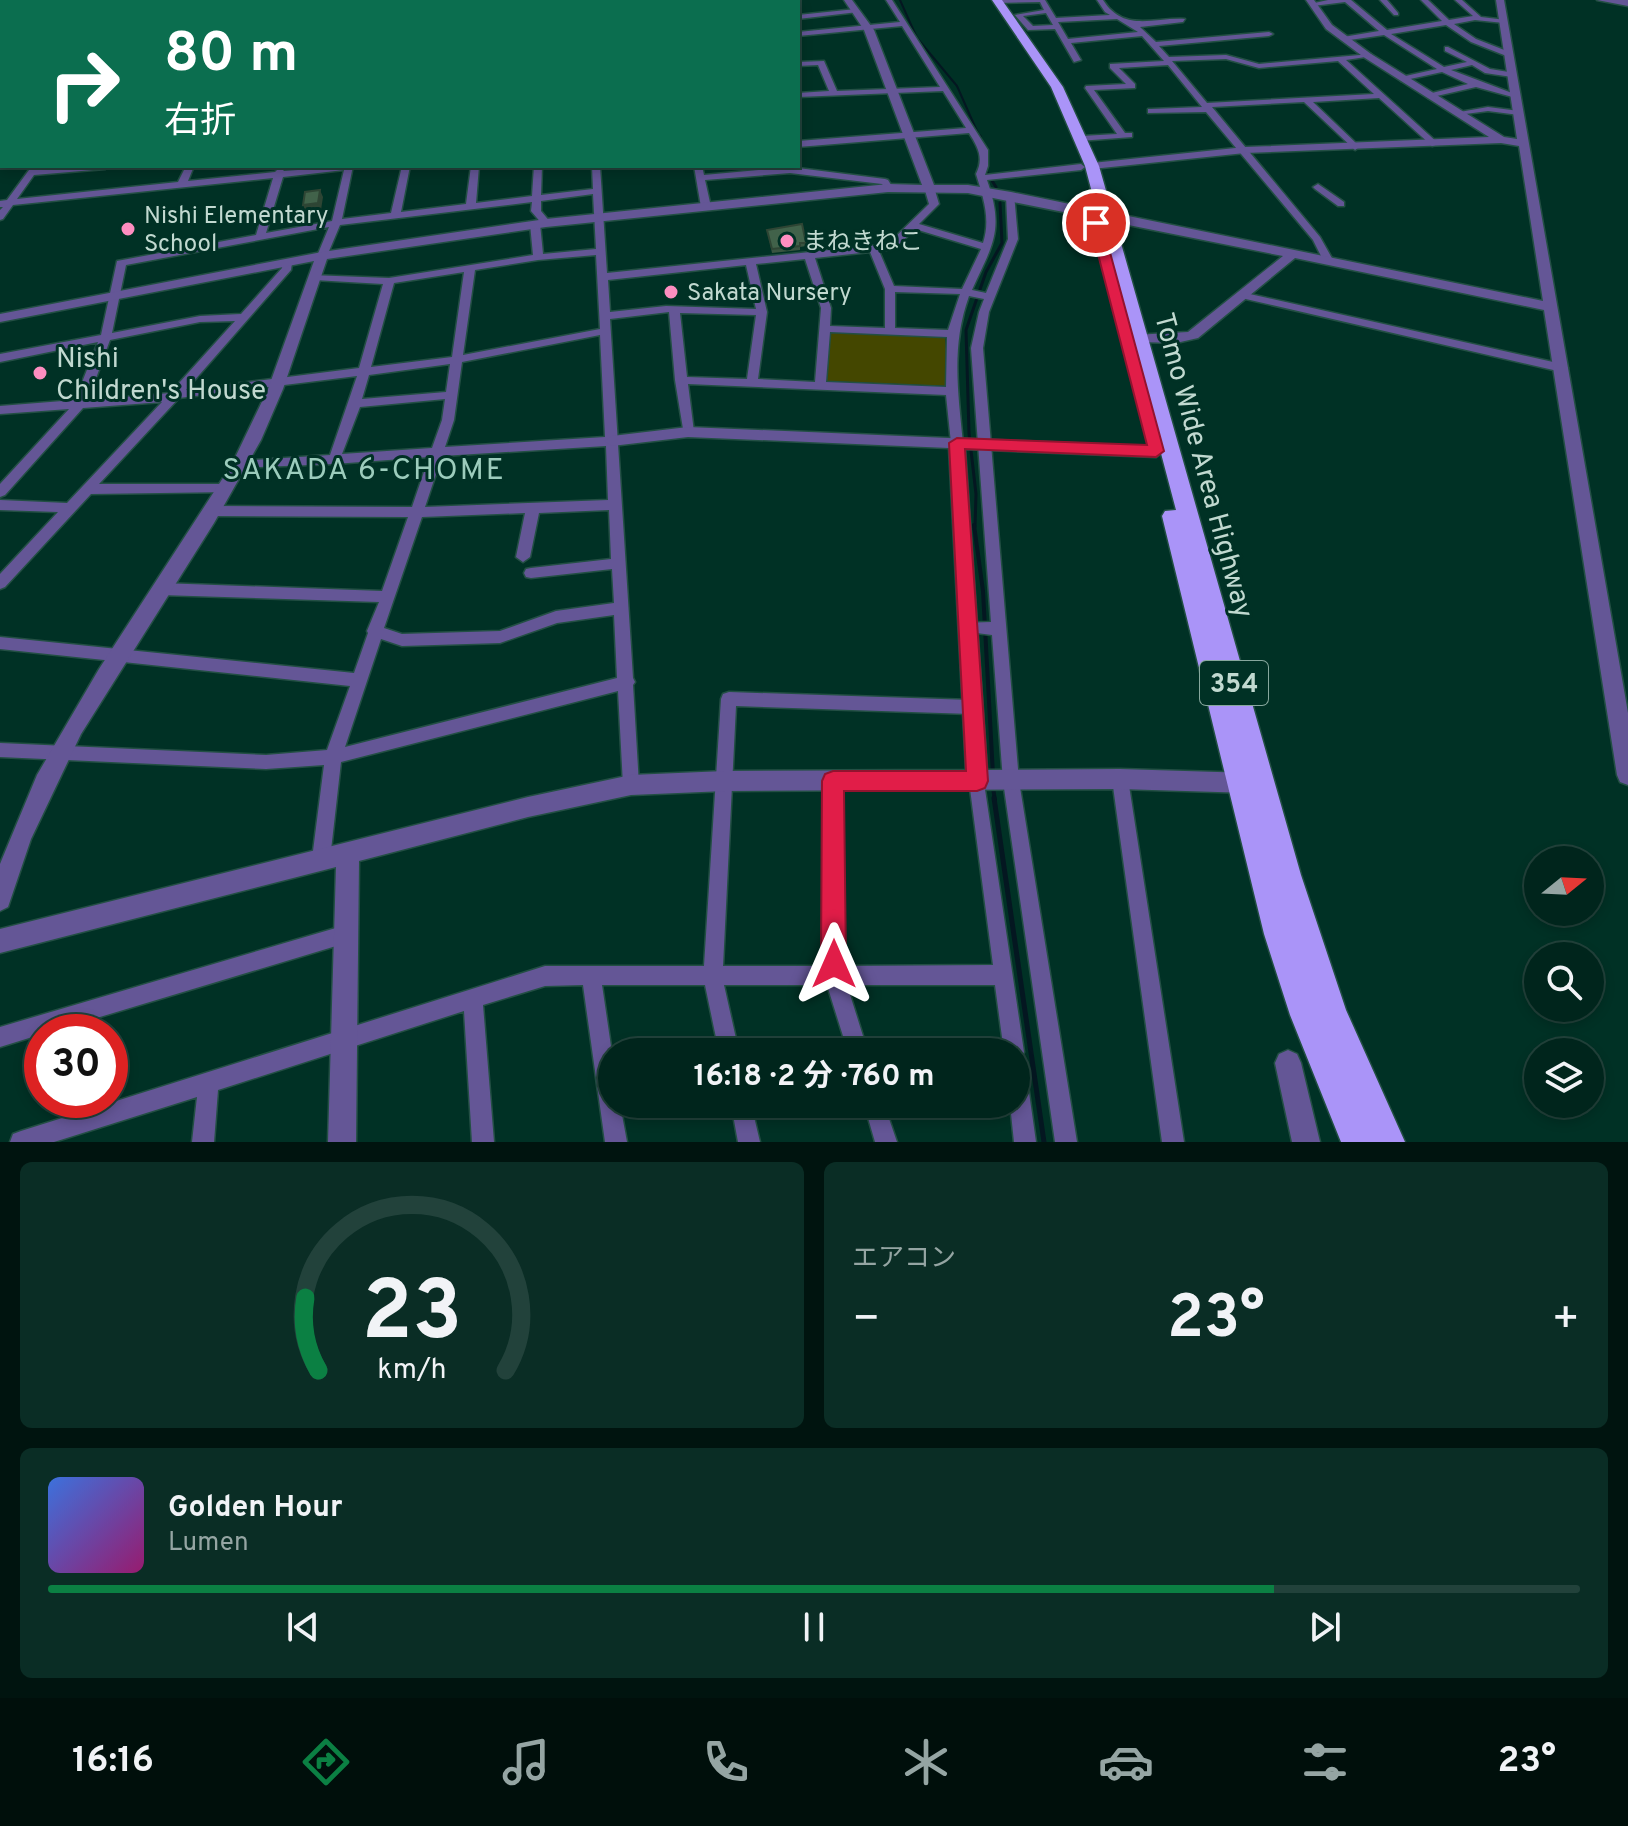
<!DOCTYPE html>
<html lang="ja">
<meta charset="utf-8">
<style>
:root{--surface:#00251c;--page:#0a2d25;--text:#f1f3f6;--muted:#95a5a3;--line:#22423b;--accent:#0b8043}
body{margin:0;font-family:Overpass,"Noto Sans JP",sans-serif;background:var(--page);color:var(--text);height:100vh;display:flex;flex-direction:column;font-size:30px;white-space:nowrap}
*{box-sizing:border-box;margin:0}
p{font-size:26px;color:var(--muted)}
.icon{flex:none;width:44px;height:44px;fill:none;stroke:currentColor;stroke-width:2;stroke-linecap:round;stroke-linejoin:round}
.map{position:relative;height:1142px;overflow:hidden}
.side{display:flex;flex-direction:column;gap:20px;padding:20px;background:#00140f;flex:1}
.side>*{flex:none}
.banner{position:absolute;left:0px;top:0px;width:800px;height:168px;box-shadow:0 4px 12px #0003,0 0 0 2px var(--line);background:#0b6e4f;color:#fff;overflow:hidden}
.needle{width:52px;rotate:72deg}
.tools{position:absolute;left:1524px;top:846px;display:grid;gap:16px}
.tools a{display:grid;place-items:center;width:80px;height:80px;border-radius:50%;background:var(--surface);box-shadow:0 4px 12px #0003,0 0 0 2px var(--line);font-size:40px}
.speed{position:absolute;left:24px;top:1014px;display:flex;gap:16px;font-size:40px;font-weight:700;text-align:center}
.speed>*{display:grid;place-content:center;width:104px;height:104px;border-radius:50%;background:var(--surface);box-shadow:0 4px 12px #0003,0 0 0 2px var(--line);line-height:1}
.speed .limit{border:12px solid #d22;background:#fff;color:#111}
.pin{position:absolute;display:grid;place-items:center;width:68px;height:68px;color:#fff;margin:-34px;border:4px solid #fff;border-radius:50%;box-shadow:0 2px 8px #0007}
.me{position:absolute;width:88px;margin:-44px;rotate:0deg;stroke-linejoin:round;filter:drop-shadow(0 0 6px #0008)}
.turn{display:flex;align-items:center;gap:28px;height:168px;padding:0 32px;font-size:36px}
.turn .icon{width:104px;height:104px;stroke-width:2.5}
.turn b{display:block;font-size:56px;line-height:68px}
.big{font-size:60px;font-weight:700;line-height:1.1}
.side .widget{flex:1;display:flex;flex-direction:column;justify-content:center;gap:12px;min-width:0;padding:0 28px;border-radius:12px;background:var(--page)}
.side .dial{align-items:center;gap:0}
.dial svg{height:208px;overflow:visible;fill:none;stroke:var(--line);stroke-width:7;stroke-linecap:round;text-anchor:middle}
.dial text{fill:var(--text);stroke:none}
.song{display:flex;align-items:center;gap:24px}
.cover{width:96px;height:96px;border-radius:12px;background:linear-gradient(135deg,hsl(220 70% 55%),hsl(320 70% 35%))}
.played{height:8px;border-radius:4px;background:linear-gradient(90deg,var(--accent) 80%,var(--line) 80%)}
.keys{display:flex;justify-content:space-around;direction:ltr}
.heat{display:flex;justify-content:space-between;align-items:center;font-size:44px;direction:ltr}
.side .tiles{flex:1;display:grid;gap:20px;grid-template-columns:1fr 1fr}
.widget:last-child{grid-column:span 2}
.trip{position:absolute;left:598px;top:1038px;width:432px;height:80px;border-radius:40px;background:var(--surface);box-shadow:0 4px 12px #0003,0 0 0 2px var(--line);font-weight:700;line-height:80px;text-align:center}
.tabs{display:flex;height:128px;justify-content:space-around;align-items:center;background:#000f0b;color:var(--muted)}
.tabs .icon{width:56px;height:56px}
.tabs .selected{color:var(--accent)}
.tabs b{font-size:36px;color:var(--text)}
.map>svg:first-child{display:block}
</style>
<div class="map">
<svg width="1628" height="1142" viewBox="0 0 1628 1142">
<rect width="100%" height="100%" fill="#003125"/>
<path fill="#444700" d="M832,332L945,336L949,386L826,381L829,333Z"/>
<g fill="none" stroke-linecap="round" stroke-linejoin="round">
<path stroke="#041721" stroke-width="2" d="M900,0L917,38L957,86L980,138
M361,2L366,0"/>
<path stroke="#041721" stroke-width="3" d="M980,136L981,140
M987,156L986,171L996,187
M975,527L976,494L969,433L966,330L986,272L1002,243L1000,203"/>
<path stroke="#041721" stroke-width="4" d="M974,525L983,591L993,775
M993,788L995,800"/>
<path stroke="#041721" stroke-width="5" d="M994,798L1044,1142"/>
<g stroke="#234f44" stroke-width="3">
<path id="minor" d="M349,0H356L357,2H350Z
M473,0H479V2H473Z
M492,0H519L516,2H489Z
M574,0H584L581,2Z
M724,0H730L731,2H725Z
M764,0H770L771,2H765Z
M886,0H892L988,150V166L985,175L1081,164L1085,167L1081,170L987,180C1005,231 992,245 972,290L986,293L1008,239L1006,196L1014,194L1018,239L989,312L983,348L1019,781L1077,1142H1055L1003,781L992,635L961,631L959,627L961,623L991,622L971,348L979,312L984,299L969,296C951,346 958,392 963,443L957,447L951,443L946,395L688,384L694,432L688,436L684,435L675,380L669,312L610,319L633,678L635,682L633,685L639,785L637,790L631,793L625,790L623,785L618,691L341,762L330,859L327,865L321,868L315,865L312,859L324,765L266,769L0,757V743L266,755L327,750L350,686L0,649V637L354,673L368,633L367,631L379,602L161,595L156,593L154,589L156,585L161,583L382,591L408,517L213,516L206,511L213,506L412,507L429,457L334,464L236,468L234,465L240,461L330,455L357,376L179,398L99,484H226L232,489L231,492L91,494L5,587L0,589V574L58,512L0,510V500L67,503L162,402L83,408L5,495L0,497V484L69,409L0,414V406L75,400L98,342L0,362V354L101,335L117,261L256,235L273,178L13,205L3,219L0,220V210L3,207H0V201L7,200L32,166H40L38,170L109,166L105,169L34,175L17,199L178,182L186,166H194L188,181L275,172L280,167L284,171L353,166L342,219L391,213L402,166H410L401,212L466,204L471,166H479L476,203L532,196L534,166H542L541,195L593,189L592,166H600L607,273L888,244L929,204L924,187L929,184L934,187L939,204L919,224L983,243C991,219 983,197 976,174C984,158 978,147 969,133L798,147V141L966,128L943,91L798,97V93L829,91L818,65L798,66V62L824,61L837,91L940,87L902,26L798,36V32L900,22ZM344,170L332,221L266,233L283,177ZM593,194L596,249L543,254L540,224L535,221L530,224L533,255L389,278L310,275V279L314,280L383,284L359,368L186,390L291,270L292,263L287,260L283,261L282,268L241,314L200,316L112,333L126,265L329,227L317,256L322,259L327,256L340,225L532,202L531,211L543,225L546,226L551,223L541,211V201ZM915,229L981,249L962,289L894,286L879,251L894,249ZM870,252L885,289V328L830,326L831,308L815,258ZM596,255L600,329L463,355L475,270L538,260ZM805,259L821,308L815,382L758,379L767,312L756,264ZM746,265L756,309L666,306L610,312L608,280ZM464,272L452,357L371,367L394,283ZM895,292L960,294L948,330L895,328ZM680,313L756,315L747,379L687,377ZM235,321L170,393L88,400L110,340L200,322ZM830,332L947,337L946,387L826,382ZM600,335L605,437L445,447L454,420L462,362ZM450,364L446,392L362,399L369,375ZM445,399L442,420L432,448L342,454L360,407ZM606,446L608,500L425,507L442,456ZM609,510L611,559L531,568L526,569L524,573L526,577L531,578L612,569L614,603L556,611L500,631L402,634L384,628L422,517L525,513L516,557L523,562L530,557L539,513ZM614,615L617,678L345,747L381,639L402,646L500,643L557,623Z
M999,0H1045L1056,18L1110,15L1105,12L1097,0H1103C1124,33 1154,17 1185,19L1183,22L1140,27L1156,42L1269,32L1273,34L1269,36L1159,46L1169,57L1226,55L1259,64L1371,54L1372,56L1346,60L1439,144L1432,146L1379,98L1313,102L1358,145L1359,147L1355,150L1304,102L1212,107L1320,237L1333,260L1324,262L1313,240L1206,112L1148,113V109H1151L1202,107L1168,65L1119,68L1135,84V88L1094,90L1125,133H1132V137L1079,141V137L1082,136L1117,134L1085,88L1086,86L1126,84L1110,68V64L1164,61L1142,36L1071,43L1081,60L1074,62L1055,29L1028,30L1015,15L1044,10L1040,2L997,3ZM1046,13L1053,25L1033,26L1023,16ZM1117,19L1138,32L1068,39L1058,22ZM1226,59L1259,68L1338,61L1374,94L1207,103L1172,61Z
M1328,0H1351L1387,30L1442,21L1421,0H1428L1449,20L1473,16L1455,0H1462L1481,17L1506,20L1504,23L1475,20L1454,24L1476,39L1512,53L1513,55L1509,57L1471,42L1446,25L1391,34L1444,67L1467,62L1445,51V47H1448L1490,69L1515,73V77H1512L1485,73L1472,65L1451,70L1520,96L1516,98L1476,87L1428,98V94L1468,84L1442,72L1401,81V77L1437,69L1384,35L1343,41V37L1379,31L1345,2L1313,6L1310,4Z
M1380,0H1387L1398,13V15H1394Z
M856,9L858,12L798,19V15Z
M0,49H2V53H0Z
M0,103H2V107H0Z
M1488,107L1519,111L1523,113L1519,115L1488,111L1458,115L1454,113Z
M0,145H2V151H0Z
M694,166H702L704,175L790,167L885,179L888,180L893,188L888,191L882,184L790,173L705,180L711,207L706,210L701,207Z
M1318,184L1344,202V206H1338L1315,189L1313,187Z
M1241,292L1562,364L1568,368L1562,372L1237,297L1236,295Z
M729,692L971,700L977,702L979,707L977,712L971,714L736,706L723,966H824L825,781L827,776L833,773L839,776L841,781L843,966L993,965L969,781L971,776L977,773L983,776L1024,1052L1021,1059L1016,1061L1023,1064L1026,1071L1036,1142H1014L1010,1104H1016V1052H1004L995,985H847L868,1052H848L827,985H724L739,1052H719L705,985H602L612,1053V1104H620L627,1142H605L583,985L545,986L483,1005L494,1142H472L464,1011L218,1090L214,1142H192L197,1097L54,1142H10L13,1134L21,1131L545,966H704L721,699L723,694Z
M1120,771L1126,774L1128,779L1184,1142H1162L1112,779L1114,774Z
M346,925L353,927L355,934L353,941L346,943L50,1032H42V1034L0,1047V1027Z
M731,1104H751L760,1142H738Z
M864,1104H884L897,1142H875Z"/>
</g>
<g stroke="#234f44" stroke-width="3">
<path id="tertiary" d="M844,0H852L874,30L934,185H968L1011,192L1543,301L1519,146L1501,143L1245,153L1092,169L1086,166L1092,163L1245,147L1489,137L1365,58L1326,29L1306,0H1314L1332,25L1371,54L1504,137L1517,139L1496,0H1504L1628,713V785L1620,782L1617,775L1544,310L1295,258L1198,338L1176,343L1139,342L1132,338L1134,335L1188,332L1283,256L968,193L888,192L546,227L327,259L283,389L261,440L214,523L81,734L31,839L8,907L0,911V864L37,775L99,669L232,464L268,389L314,261L0,322V314L322,252L546,219L888,184L922,185L864,30Z
M1597,0H1628V6Z
M688,427L1162,447L1164,451L1156,457L965,449L987,770L1120,769L1250,773L1258,776L1261,783L1258,790L1250,793L1120,789L725,791L631,795L528,817L359,861L356,1142H328L336,867L0,953V929L528,797L631,775L725,771L966,770L949,448L688,437L612,446L604,441L612,436Z
M1288,1050L1297,1054L1301,1063L1320,1142H1292L1275,1063L1279,1054Z"/>
</g>
<g stroke="#234f44" stroke-width="3">
<path id="secondary" d="M2,130V139L0,140V131Z"/>
</g>
<g stroke="#234f44" stroke-width="3">
<path id="trunk" d="M992,0H1002L1063,87L1099,166L1301,875L1346,1010L1405,1142H1341L1290,1015L1264,934L1162,516L1165,511L1176,510L1085,166L1051,87Z"/>
</g>
<use href="#minor" fill="#645696" fill-rule="evenodd"/>
<use href="#tertiary" fill="#645696" fill-rule="evenodd"/>
<use href="#secondary" fill="#876ed4" fill-rule="evenodd"/>
<use href="#trunk" fill="#aa94f8" fill-rule="evenodd"/>
</g>
<path fill="#385440" d="M767,230L806,243V246L800,247V250L772,253Z"/>
<path fill="#2e4534" d="M320,190L323,197L321,210L306,212L303,205Z"/>
<path fill="#41624a" stroke="#2e4534" stroke-width="2" d="M320,190L318,203L303,205L305,192Z
M802,224L806,243H800V246L772,249L767,230Z"/>
<path fill="#e11d48" stroke="#92132f" stroke-width="2" d="M1096,219L1102,223L1164,451L1156,457L965,449L988,781L985,788L977,791H844L846,964L843,972L834,976L825,972L821,964L822,781L825,774L833,771H966L949,443L957,438L1147,445L1090,223Z"/>
<g fill="#fd8ec0" stroke="#003125" stroke-width="3">
<circle cx="128" cy="229" r="8"/>
<circle cx="787" cy="241" r="8"/>
<circle cx="671" cy="292" r="8"/>
<circle cx="40" cy="373" r="8"/>
</g>
<g text-anchor="middle" stroke-width="6" stroke-linejoin="round" paint-order="stroke">
<g font-size="24" fill="#c1d9d0" stroke="#003125" text-anchor="start">
<text x="144" y="223">Nishi Elementary<tspan x="144" dy="28">School</tspan></text>
<text x="803" y="249">まねきねこ</text>
<text x="687" y="300">Sakata Nursery</text>
</g>
<rect fill="#003125" stroke="#87a79d" stroke-width="2" x="1200" y="661" width="68" height="44" rx="6"/>
<g font-size="26" font-weight="bold" fill="#c1d9d0">
<text x="1234" y="692">354</text>
</g>
<g font-size="28" fill="#c1d9d0" stroke="#003125" text-anchor="start">
<text x="56" y="367">Nishi<tspan x="56" dy="32">Children's House</tspan></text>
</g>
<g font-size="28" fill="#c1d9d0" stroke="#003125">
<text transform="translate(1205 465) rotate(75)" y="10">Tomo Wide Area Highway</text>
</g>
<g font-size="30" letter-spacing="2" fill="#9cccbc" stroke="#003125">
<text x="364" y="479">SAKADA 6-CHOME</text>
</g>
</g>
</svg>
<div class="tools">
<a><svg class="needle" viewBox="-14 -14 28 28"><path d="M0-13l5 13h-10z" fill="#e53935"/><path d="M0 13l5-13h-10z" fill="#95a5a3"/></svg></a>
<a><svg class="icon" aria-label="search" viewBox="0 0 24 24"><circle cx="10" cy="10" r="6"/><path d="M15 15l6 6"/></svg></a>
<a><svg class="icon" aria-label="layers" viewBox="0 0 24 24"><path d="M12 4l9 5-9 5-9-5zM3 14l9 5 9-5"/></svg></a>
</div>
<div class="speed"><div class="limit">30</div></div>
<div class="pin" style="left:1096px;top:223px;background:#d93025"><svg class="icon" aria-label="arrive" viewBox="0 0 24 24"><path d="M6 21V4h12l-3 4 3 4H6"/></svg></div>
<svg class="me" style="left:834px;top:964px" viewBox="-20 -20 40 40"><path d="M0-17L14 15 0 8-14 15z" fill="#e11d48" stroke="#fff" stroke-width="4"/></svg>
<div class="trip">16:18 · 2 分 · 760 m</div>
<div class="banner">
<div class="turn"><svg class="icon" aria-label="right" viewBox="0 0 24 24"><path d="M7 20v-9h11M14 6l5 5-5 5"/></svg><div><b>80 m</b>右折</div></div>
</div>
</div>
<section class="side">
<div class="tiles">
<div class="widget dial"><svg viewBox="0 0 100 80">
<path d="M14 69A42 42 0 1 1 86 69"/>
<path d="M14 69A42 42 0 0 1 9 41" stroke="#0b8043"/>
<text x="50" y="56" font-size="32" font-weight="700">23</text>
<text x="50" y="72" font-size="11">km/h</text>
</svg></div>
<div class="widget"><p>エアコン</p>
<div class="heat"><a>−</a><b class="big">23°</b><a>+</a></div>
</div>
<div class="widget">
<div class="song"><i class="cover"></i><div><b>Golden Hour</b><p>Lumen</p></div></div>
<div class="played"></div>
<div class="keys"><svg class="icon" aria-label="previous" viewBox="0 0 24 24"><path d="M18 5L8 12l10 7zM5 5v14"/></svg><svg class="icon" aria-label="pause" viewBox="0 0 24 24"><path d="M8 5v14M16 5v14"/></svg><svg class="icon" aria-label="next" viewBox="0 0 24 24"><path d="M6 5l10 7-10 7zM19 5v14"/></svg></div>
</div>
</div>
</section>
<nav class="tabs">
<b>16:16</b>
<svg class="icon selected" aria-label="directions" viewBox="0 0 24 24"><path d="M12 3l9 9-9 9-9-9zM9 14v-3h6M13 9l2 2-2 2"/></svg>
<svg class="icon" aria-label="music" viewBox="0 0 24 24"><path d="M9 18V5l10-2v13"/><circle cx="6" cy="18" r="3"/><circle cx="16" cy="16" r="3"/></svg>
<svg class="icon" aria-label="phone" viewBox="0 0 24 24"><path d="M5 4h4l2 5-3 2q2 4 5 5l2-3 5 2v4C11 20 4 13 5 4z"/></svg>
<svg class="icon" aria-label="climate" viewBox="0 0 24 24"><path d="M12 3v18M4 7l16 10M4 17L20 7"/></svg>
<svg class="icon" aria-label="car" viewBox="0 0 24 24"><path d="M5 17H2v-5l4-1 3-4h7l3 4 3 1v5h-3M9 17h6M6 11h13"/><circle cx="7" cy="17" r="2"/><circle cx="17" cy="17" r="2"/></svg>
<svg class="icon" aria-label="filters" viewBox="0 0 24 24"><path d="M4 7h16M4 17h16"/><circle cx="9" cy="7" r="2"/><circle cx="15" cy="17" r="2"/></svg>
<b>23°</b>
</nav>
